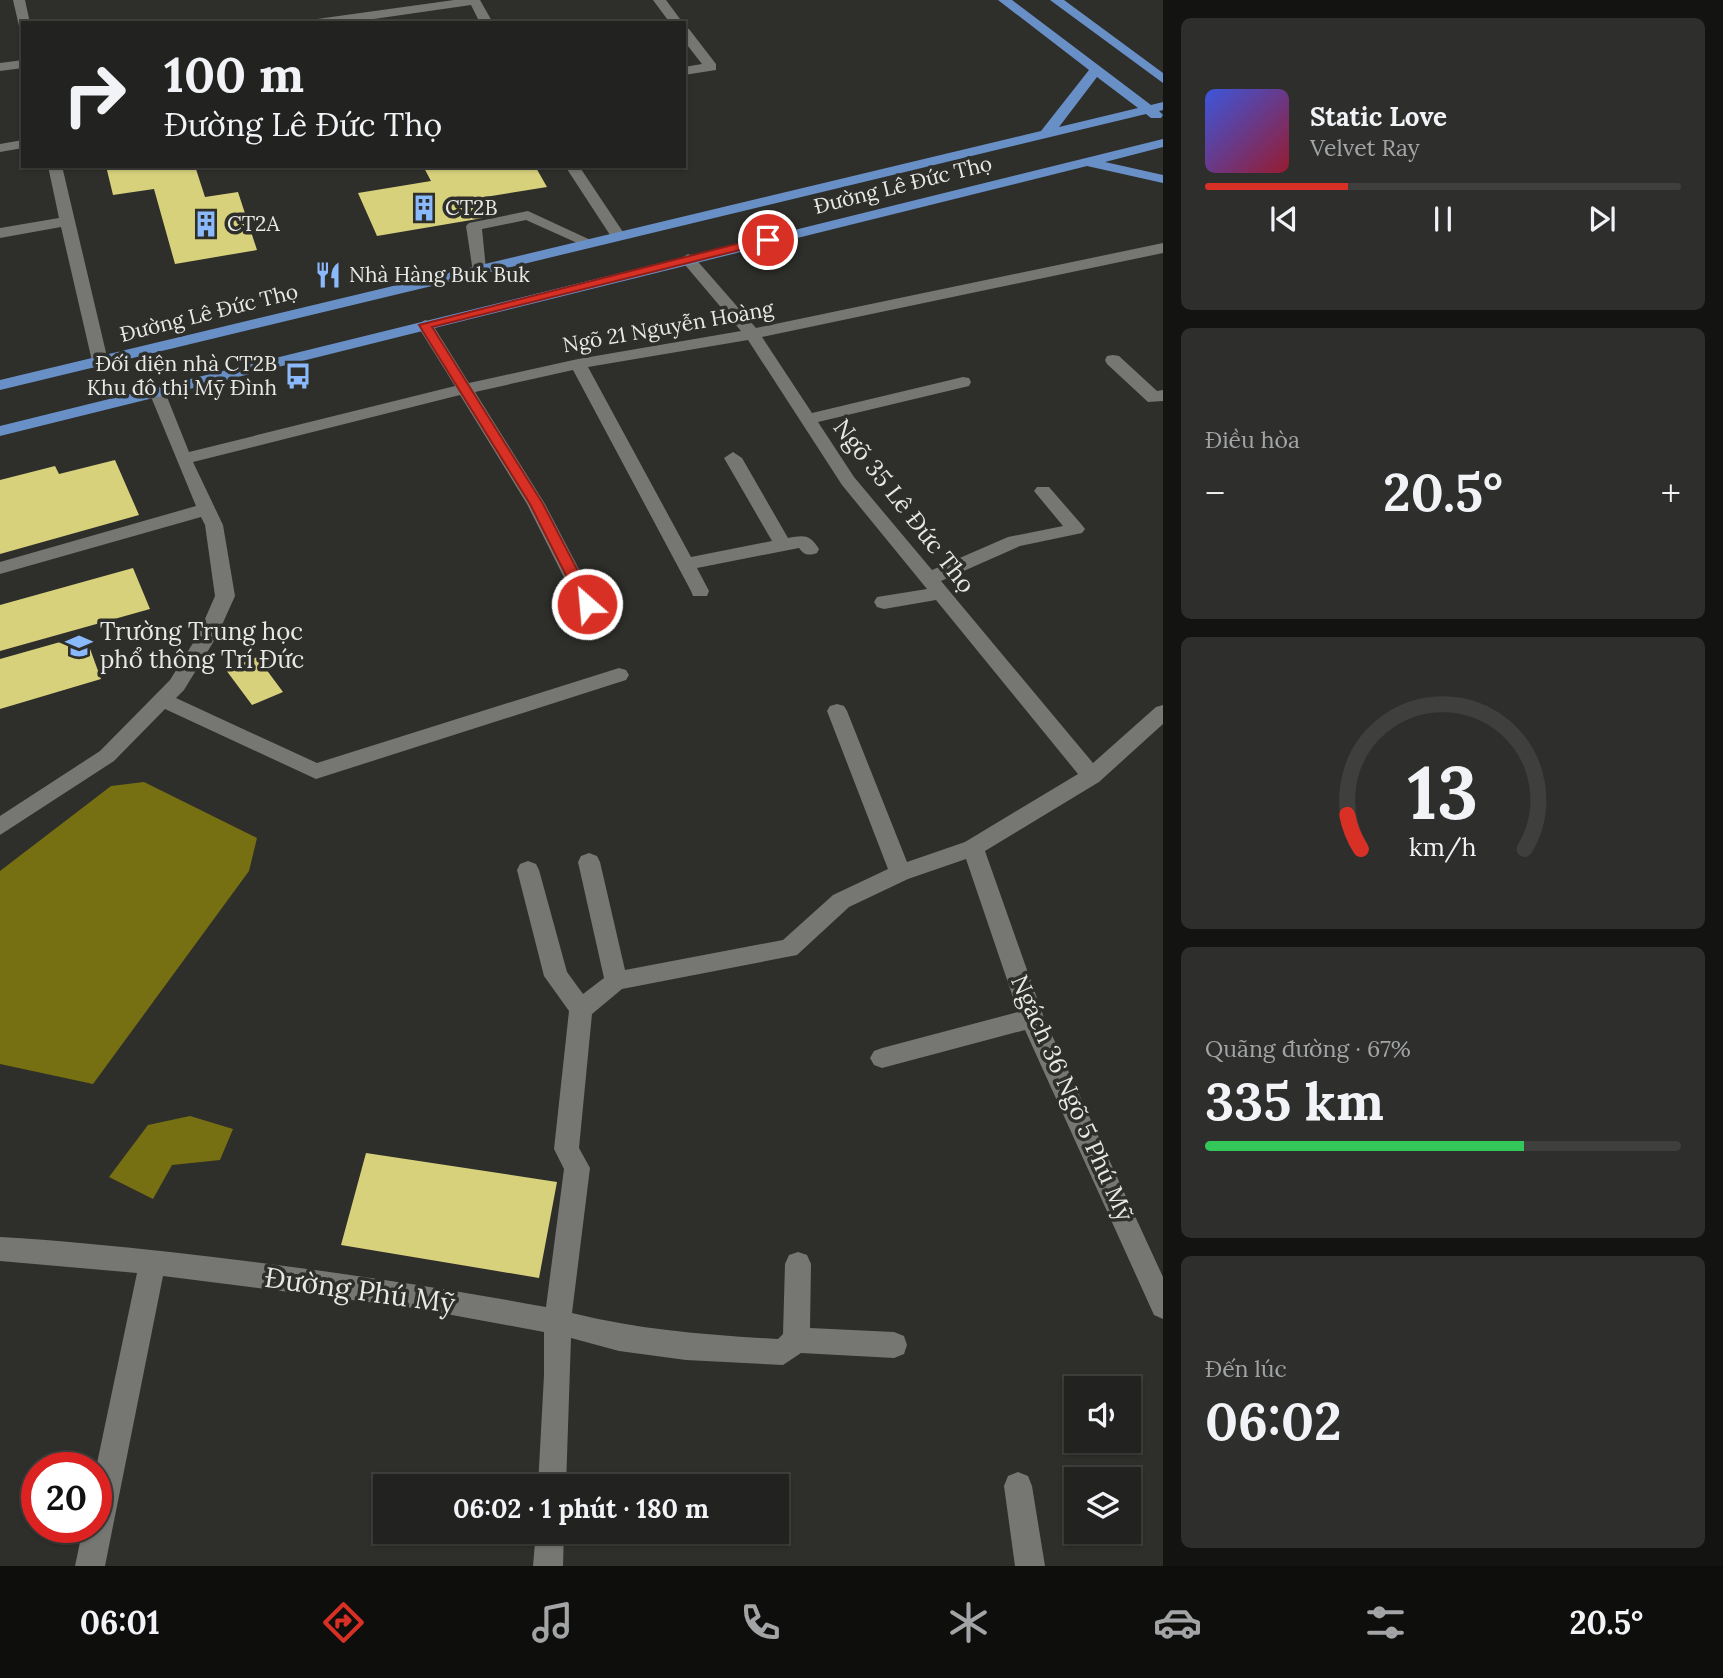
<!DOCTYPE html>
<html lang="vi">
<meta charset="utf-8">
<style>
:root{--surface:#222220;--page:#2e2f2d;--text:#f1f3f6;--muted:#a2a4a5;--line:#3f3f3e;--accent:#d93025}
body{margin:0;font-family:Lora,serif;background:var(--page);color:var(--text);height:100vh;display:flex;flex-direction:column;font-size:26px;white-space:nowrap}
*{box-sizing:border-box;margin:0}
p{font-size:23px;color:var(--muted)}
.icon{flex:none;width:38px;height:38px;fill:none;stroke:currentColor;stroke-width:2;stroke-linecap:round;stroke-linejoin:round}
.map{position:relative;flex:1;overflow:hidden}
.drawer{display:flex;flex-direction:column;gap:18px;padding:18px;background:#131312;width:560px}
.drawer>*{flex:none}
.guide{position:absolute;left:21px;top:21px;width:665px;height:147px;border-radius:0px;box-shadow:0 2px 5px #0004,0 0 0 2px var(--line);background:#222220;color:var(--text);overflow:hidden}
.controls{position:absolute;left:1064px;top:1376px;display:grid;gap:14px}
.controls a{display:grid;place-items:center;width:77px;height:77px;border-radius:0px;background:var(--surface);box-shadow:0 2px 5px #0004,0 0 0 2px var(--line);font-size:35px}
.speed{position:absolute;left:21px;top:1452px;display:flex;gap:14px;font-size:35px;font-weight:700;text-align:center}
.speed>*{display:grid;place-content:center;width:91px;height:91px;border-radius:50%;background:var(--surface);box-shadow:0 2px 5px #0004,0 0 0 2px var(--line);line-height:1}
.speed .limit{border:10px solid #d22;background:#fff;color:#111}
.pin{position:absolute;display:grid;place-items:center;width:60px;height:60px;color:#fff;margin:-30px;border:4px solid #fff;border-radius:50%;box-shadow:0 2px 7px #0007}
.me{position:absolute;width:77px;margin:-38px;rotate:333deg;stroke-linejoin:round;filter:drop-shadow(0 0 5px #0008)}
.turn{display:flex;align-items:center;gap:24px;height:147px;padding:0 28px;font-size:32px}
.turn .icon{width:91px;height:91px;stroke-width:2.5}
.turn b{display:block;font-size:49px;line-height:60px}
.big{font-size:52px;font-weight:700;line-height:1.1}
.drawer .tile{flex:1;display:flex;flex-direction:column;justify-content:center;gap:10px;min-width:0;padding:0 24px;border-radius:10px;background:var(--page)}
.drawer .dial{align-items:center;gap:0}
.dial svg{height:182px;overflow:visible;fill:none;stroke:var(--line);stroke-width:7;stroke-linecap:round;text-anchor:middle}
.dial text{fill:var(--text);stroke:none}
.song{display:flex;align-items:center;gap:21px}
.cover{width:84px;height:84px;border-radius:10px;background:linear-gradient(135deg,hsl(230 70% 55%),hsl(350 70% 35%))}
.played{height:7px;border-radius:4px;background:linear-gradient(90deg,var(--accent) 30%,var(--line) 30%)}
.keys{display:flex;justify-content:space-around;direction:ltr}
.heat{display:flex;justify-content:space-between;align-items:center;font-size:38px;direction:ltr}
.charge{height:10px;border-radius:5px;background:linear-gradient(90deg,#34c759 67%,var(--line) 0)}
.trip{position:absolute;left:373px;top:1474px;width:416px;height:70px;border-radius:0px;background:var(--surface);box-shadow:0 2px 5px #0004,0 0 0 2px var(--line);font-weight:700;line-height:70px;text-align:center}
.tab-bar{display:flex;height:112px;justify-content:space-around;align-items:center;background:#0e0e0d;color:var(--muted)}
.tab-bar .icon{width:49px;height:49px}
.tab-bar .active{color:var(--accent)}
.tab-bar b{font-size:32px;color:var(--text)}
main{display:flex;flex:1;min-height:0}
.map>svg:first-child{display:block}
</style>
<main>
<div class="map">
<svg width="1163" height="1566" viewBox="0 0 1163 1566">
<rect width="100%" height="100%" fill="#2e2e2b"/>
<path fill="#777012" d="M144,782L257,838L249,871L93,1084L0,1064V871L111,786Z
M190,1116L233,1129L220,1160L172,1165L153,1199L109,1177L148,1125Z"/>
<path fill="#d7d17c" d="M106,166H195L205,197L238,192L257,250L175,264L154,189L113,195Z
M423,166H535L547,187L479,198L489,217L377,236L358,193L431,181Z
M115,460L139,515L0,554V480L55,466L59,474Z
M133,568L150,609L0,651V605Z
M85,635L101,679L0,709V659Z
M257,657L283,692L252,705L226,670Z
M366,1153L557,1182L539,1278L341,1245Z"/>
<g fill="none" stroke-linecap="round" stroke-linejoin="round">
<path fill="#767672" fill-rule="evenodd" d="M13,0H25L30,23L19,26Z
M454,0H480L493,23H480L471,5L346,23H311L317,19Z
M653,0H666L683,23H670Z
M684,28L689,29L716,64V70L684,75V67L702,64L684,41Z
M23,60V68L0,71V63Z
M23,140V148L0,152V144Z
M48,166H62L108,361L106,365L100,366L92,361L61,227L0,238V228L59,218Z
M565,166H579L625,235L622,238H612Z
M528,211L597,243L589,248L584,246L526,220L482,229L486,269L478,274L473,272L466,226L469,223Z
M1163,243V253L762,337L812,413L963,377L969,378L971,382L969,386L818,422L854,477L932,570L1008,537L1063,526L1034,491L1037,487H1049L1082,525L1085,529L1082,533L1020,546L941,581L1093,763L1156,707L1163,705V724L1099,782L985,851L1044,1018L1163,1277V1319L1154,1315L1025,1030L882,1068L874,1065L870,1058L874,1051L882,1048L1018,1012L966,859L908,879L849,907L797,955L622,989L592,1014L579,1148L590,1168L572,1313C640,1330 708,1335 778,1339L783,1334L785,1264L789,1255L798,1252L807,1255L811,1264L810,1328L894,1332L904,1336L907,1345L904,1354L894,1358L801,1353L783,1365L686,1360L619,1351L571,1338L566,1486H538L544,1375V1332L414,1308L163,1276L105,1566H75L83,1528H96V1468L137,1273L0,1261V1237C57,1240 114,1246 170,1252C297,1266 421,1284 546,1307L564,1169L554,1149L569,1011L544,976L517,870L520,864L528,861L536,864L539,870L567,972L583,994L604,978L578,862L581,856L589,853L597,856L600,862L625,970L783,940L833,895L888,869L827,711L830,706L837,704L844,706L847,711L907,862L965,842L1078,774L936,600L884,609L877,607L874,602L877,597L927,589L842,485L748,340L588,367L691,557L772,541L724,458L733,452L742,458L788,538C804,535 810,534 819,549L817,553C808,556 804,555 799,548L697,568L709,591L707,596H693L691,591L573,370L475,392L545,504L608,625L605,630H591L588,625L527,504L460,395L193,462L223,525L235,596L217,636L184,690L176,698L317,763L619,668L626,670L629,675L626,680L316,779L165,709L114,761L0,835V816L100,751L170,680L198,635L215,596L205,525L201,517L0,574V562L196,506L149,392L151,388H163L165,392L189,452L455,386L417,325L425,320L431,322L469,383L578,359L741,331L680,259L688,254L693,256L756,328Z
M1113,355L1119,356L1157,391L1163,390V401L1148,402L1107,364L1105,360L1107,356Z
M1018,1472L1028,1476L1032,1486L1045,1566H1015L1004,1486L1008,1476Z
M536,1531H564L563,1566H533Z"/>
<path fill="#6890c7" fill-rule="evenodd" d="M998,0H1012L1151,105L1163,102V110L1159,111L1163,115L1161,118H1151L1146,114L0,390V380L1041,131L1089,70ZM1097,77L1138,108L1059,127Z
M1050,0H1064L1163,73V83Z
M1163,139V147L1105,162L1163,175V183L1087,166L0,436V426Z"/>
</g>
<path fill="#d93025" stroke="#8d1f18" stroke-width="2" d="M768,236L774,240L772,242L432,327L543,504L595,604L592,607H582L530,504L419,325Z"/>
<defs>
<g id="building-bare" transform="scale(2.1)"><path d="M-4-6H4V6H1V3H-1V6H-4ZM-2.5-4.3h1.7v1.8h-1.7ZM.8-4.3h1.7v1.8H.8ZM-2.5-1h1.7V.8h-1.7ZM.8-1h1.7V.8H.8Z" fill="#8bbafc" stroke="#2e2e2b" stroke-width="2.5" paint-order="stroke"/></g>
<g id="restaurant-bare" transform="scale(2.1)"><path d="M-5-6h1v4h1v-4h1v4h1v-4h1v5L-1.5 .5V6h-2V.5L-5-1ZM5-6V6H3V1.5H1.5Q1.5-4 5-6Z" fill="#8bbafc" stroke="#2e2e2b" stroke-width="2.5" paint-order="stroke"/></g>
<g id="bus-bare" transform="scale(2.1)"><path d="M-5-6H5V4H4V6H2V4H-2V6H-4V4H-5ZM-3.5-4V0h7V-4ZM-3.5 1.2v1.5H-2V1.2ZM2 1.2v1.5H3.5V1.2Z" fill="#8bbafc" stroke="#2e2e2b" stroke-width="2.5" paint-order="stroke"/></g>
<g id="school-bare" transform="scale(2.1)"><path d="M0-5L7-2L0 1L-7-2ZM-4 1L0 2.5L4 1V4Q0 6-4 4Z" fill="#8bbafc" stroke="#2e2e2b" stroke-width="2.5" paint-order="stroke"/></g>
</defs>
<g fill-rule="evenodd">
<use href="#building-bare" x="424" y="208"/>
<use href="#building-bare" x="206" y="224"/>
<use href="#restaurant-bare" x="328" y="275"/>
<use href="#bus-bare" x="298" y="376"/>
<use href="#school-bare" x="79" y="646"/>
</g>
<g text-anchor="middle" stroke-width="7" stroke-linejoin="round" paint-order="stroke">
<g font-size="21" fill="#e8e8e6" stroke="#2e2e2b">
<text transform="translate(903 185) rotate(-14)" y="7">Đường Lê Đức Thọ</text>
<text transform="translate(209 313) rotate(-14)" y="7">Đường Lê Đức Thọ</text>
<text transform="translate(668 327) rotate(-10)" y="7">Ngõ 21 Nguyễn Hoàng</text>
</g>
<g font-size="21" fill="#e8e8e6" stroke="#2e2e2b" text-anchor="start">
<text x="445" y="215">CT2B</text>
<text x="227" y="231">CT2A</text>
<text x="349" y="282">Nhà Hàng Buk Buk</text>
<text x="277" y="371" text-anchor="end">Đối diện nhà CT2B<tspan x="277" dy="24">Khu đô thị Mỹ Đình</tspan></text>
</g>
<g font-size="24" fill="#e8e8e6" stroke="#2e2e2b">
<text transform="translate(904 506) rotate(52)" y="8">Ngõ 35 Lê Đức Thọ</text>
<text transform="translate(1072 1098) rotate(66)" y="8">Ngách 36 Ngõ 5 Phú Mỹ</text>
</g>
<g font-size="24" fill="#e8e8e6" stroke="#2e2e2b" text-anchor="start">
<text x="100" y="640">Trường Trung học<tspan x="100" dy="28">phổ thông Trí Đức</tspan></text>
</g>
<g font-size="28" fill="#e8e8e6" stroke="#2e2e2b">
<text transform="translate(360 1290) rotate(8)" y="10">Đường Phú Mỹ</text>
</g>
</g>
</svg>
<div class="controls">
<a><svg class="icon" aria-label="sound" viewBox="0 0 24 24"><path d="M4 9h4l5-4v14l-5-4H4zM17 9q2 3 0 6"/></svg></a>
<a><svg class="icon" aria-label="layers" viewBox="0 0 24 24"><path d="M12 4l9 5-9 5-9-5zM3 14l9 5 9-5"/></svg></a>
</div>
<div class="speed"><div class="limit">20</div></div>
<div class="pin" style="left:768px;top:240px;background:#d93025"><svg class="icon" aria-label="arrive" viewBox="0 0 24 24"><path d="M6 21V4h12l-3 4 3 4H6"/></svg></div>
<svg class="me" style="left:587px;top:604px" viewBox="-20 -20 40 40"><circle r="17" fill="#d93025" stroke="#fff" stroke-width="3"/><path d="M0-11L8 9 0 5-8 9z" fill="#fff"/></svg>
<div class="trip">06:02 · 1 phút · 180 m</div>
<div class="guide">
<div class="turn"><svg class="icon" aria-label="right" viewBox="0 0 24 24"><path d="M7 20v-9h11M14 6l5 5-5 5"/></svg><div><b>100 m</b>Đường Lê Đức Thọ</div></div>
</div>
</div>
<section class="drawer">
<div class="tile">
<div class="song"><i class="cover"></i><div><b>Static Love</b><p>Velvet Ray</p></div></div>
<div class="played"></div>
<div class="keys"><svg class="icon" aria-label="previous" viewBox="0 0 24 24"><path d="M18 5L8 12l10 7zM5 5v14"/></svg><svg class="icon" aria-label="pause" viewBox="0 0 24 24"><path d="M8 5v14M16 5v14"/></svg><svg class="icon" aria-label="next" viewBox="0 0 24 24"><path d="M6 5l10 7-10 7zM19 5v14"/></svg></div>
</div>
<div class="tile"><p>Điều hòa</p>
<div class="heat"><a>−</a><b class="big">20.5°</b><a>+</a></div>
</div>
<div class="tile dial"><svg viewBox="0 0 100 80">
<path d="M14 69A42 42 0 1 1 86 69"/>
<path d="M14 69A42 42 0 0 1 8 54" stroke="#d93025"/>
<text x="50" y="56" font-size="32" font-weight="700">13</text>
<text x="50" y="72" font-size="11">km/h</text>
</svg></div>
<div class="tile"><p>Quãng đường · 67%</p><b class="big">335 km</b><div class="charge"></div></div>
<div class="tile"><p>Đến lúc</p><b class="big">06:02</b></div>
</section>
</main>
<nav class="tab-bar">
<b>06:01</b>
<svg class="icon active" aria-label="directions" viewBox="0 0 24 24"><path d="M12 3l9 9-9 9-9-9zM9 14v-3h6M13 9l2 2-2 2"/></svg>
<svg class="icon" aria-label="music" viewBox="0 0 24 24"><path d="M9 18V5l10-2v13"/><circle cx="6" cy="18" r="3"/><circle cx="16" cy="16" r="3"/></svg>
<svg class="icon" aria-label="phone" viewBox="0 0 24 24"><path d="M5 4h4l2 5-3 2q2 4 5 5l2-3 5 2v4C11 20 4 13 5 4z"/></svg>
<svg class="icon" aria-label="climate" viewBox="0 0 24 24"><path d="M12 3v18M4 7l16 10M4 17L20 7"/></svg>
<svg class="icon" aria-label="car" viewBox="0 0 24 24"><path d="M5 17H2v-5l4-1 3-4h7l3 4 3 1v5h-3M9 17h6M6 11h13"/><circle cx="7" cy="17" r="2"/><circle cx="17" cy="17" r="2"/></svg>
<svg class="icon" aria-label="filters" viewBox="0 0 24 24"><path d="M4 7h16M4 17h16"/><circle cx="9" cy="7" r="2"/><circle cx="15" cy="17" r="2"/></svg>
<b>20.5°</b>
</nav>
